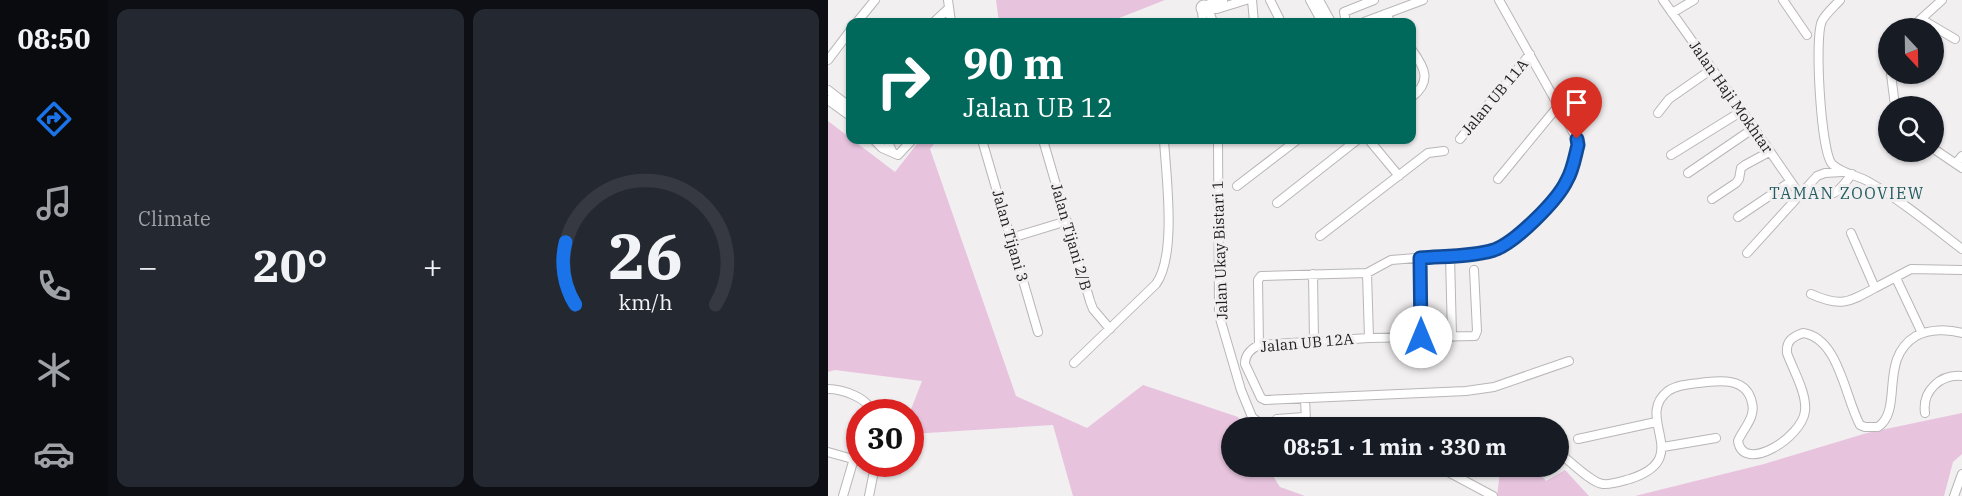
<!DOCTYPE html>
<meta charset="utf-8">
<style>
:root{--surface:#171b24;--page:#242831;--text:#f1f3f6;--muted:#9ea1a6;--line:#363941;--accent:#1a73e8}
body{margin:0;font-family:"IBM Plex Serif",serif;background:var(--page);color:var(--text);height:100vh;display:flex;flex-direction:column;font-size:22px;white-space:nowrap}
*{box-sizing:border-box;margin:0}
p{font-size:20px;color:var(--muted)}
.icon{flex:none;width:33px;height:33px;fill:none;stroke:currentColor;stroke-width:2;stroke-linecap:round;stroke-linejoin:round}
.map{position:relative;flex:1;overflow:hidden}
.details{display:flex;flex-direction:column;gap:9px;padding:9px;background:#0d0f14;width:720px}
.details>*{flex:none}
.hud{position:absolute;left:18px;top:18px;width:570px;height:126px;border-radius:12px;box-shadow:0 2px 4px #0004;background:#00695c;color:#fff;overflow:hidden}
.needle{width:39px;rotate:158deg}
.tools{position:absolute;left:1050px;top:18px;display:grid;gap:12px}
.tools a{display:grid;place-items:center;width:66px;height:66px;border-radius:50%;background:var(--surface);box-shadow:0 2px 4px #0004;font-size:30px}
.speed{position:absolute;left:18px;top:399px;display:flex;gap:12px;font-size:30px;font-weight:700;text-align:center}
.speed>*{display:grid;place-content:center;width:78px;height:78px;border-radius:50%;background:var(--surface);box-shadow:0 2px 4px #0004;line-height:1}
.speed .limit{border:9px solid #d22;background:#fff;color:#111}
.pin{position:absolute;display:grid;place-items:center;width:51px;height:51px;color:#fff;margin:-62px -26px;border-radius:50% 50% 50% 0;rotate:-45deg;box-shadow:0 0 6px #0007}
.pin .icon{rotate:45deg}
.me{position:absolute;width:66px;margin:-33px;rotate:0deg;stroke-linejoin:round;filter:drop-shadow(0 0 4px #0008)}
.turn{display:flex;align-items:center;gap:21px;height:126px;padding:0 18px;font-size:27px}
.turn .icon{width:78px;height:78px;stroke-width:2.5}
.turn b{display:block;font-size:42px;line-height:51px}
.big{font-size:45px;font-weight:700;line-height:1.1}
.details .card{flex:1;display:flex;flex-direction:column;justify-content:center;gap:9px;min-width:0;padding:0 21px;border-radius:12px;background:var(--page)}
.details .dial{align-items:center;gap:0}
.dial svg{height:156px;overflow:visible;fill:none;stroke:var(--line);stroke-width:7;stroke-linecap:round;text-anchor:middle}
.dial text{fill:var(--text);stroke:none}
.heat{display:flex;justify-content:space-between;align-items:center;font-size:33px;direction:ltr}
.details .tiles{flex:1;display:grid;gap:9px;grid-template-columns:repeat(2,1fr)}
.trip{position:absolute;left:393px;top:417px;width:348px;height:60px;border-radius:30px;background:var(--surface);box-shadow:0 2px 4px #0004;font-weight:700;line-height:60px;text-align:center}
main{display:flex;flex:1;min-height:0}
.menu{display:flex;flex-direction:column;width:108px;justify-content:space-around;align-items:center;background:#090b0e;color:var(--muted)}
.menu .icon{width:42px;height:42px}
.menu .active{color:var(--accent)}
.menu b{font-size:27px;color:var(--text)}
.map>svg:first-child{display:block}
</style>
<main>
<nav class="menu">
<b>08:50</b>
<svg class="icon active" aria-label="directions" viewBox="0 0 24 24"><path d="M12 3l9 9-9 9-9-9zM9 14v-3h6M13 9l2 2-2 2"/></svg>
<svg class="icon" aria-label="music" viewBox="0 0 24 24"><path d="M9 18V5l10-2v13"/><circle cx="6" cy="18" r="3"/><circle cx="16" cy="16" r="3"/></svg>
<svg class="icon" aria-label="phone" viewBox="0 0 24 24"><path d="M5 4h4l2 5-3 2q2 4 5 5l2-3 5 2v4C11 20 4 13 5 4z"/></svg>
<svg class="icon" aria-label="climate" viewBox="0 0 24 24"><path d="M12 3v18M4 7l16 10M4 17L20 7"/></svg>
<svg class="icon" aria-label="car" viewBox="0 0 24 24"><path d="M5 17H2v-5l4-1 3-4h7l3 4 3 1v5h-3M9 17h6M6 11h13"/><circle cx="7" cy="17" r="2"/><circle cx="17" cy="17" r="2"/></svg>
</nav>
<section class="details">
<div class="tiles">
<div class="card"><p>Climate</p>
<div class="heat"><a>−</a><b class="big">20°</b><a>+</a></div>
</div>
<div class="card dial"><svg viewBox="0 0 100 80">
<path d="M14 69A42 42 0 1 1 86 69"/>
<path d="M14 69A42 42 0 0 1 9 37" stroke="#1a73e8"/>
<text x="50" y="56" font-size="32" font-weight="700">26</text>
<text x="50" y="72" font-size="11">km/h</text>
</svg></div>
</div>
</section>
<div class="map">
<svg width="1134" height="496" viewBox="0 0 1134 496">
<rect width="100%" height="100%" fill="#f2eff1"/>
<path fill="#e7c3dd" d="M168,0H337L281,22H171Z
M0,121L67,172L92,140H109L102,149L188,396L259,428L315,385L410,417L416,427L404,428V466L439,467L452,487L477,496H245L225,425L83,434L82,412L94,381L7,370L0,372Z
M1134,413V454L1125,462L1116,496H807L936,464L1039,433Z
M677,467H706L718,481L737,470L761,496H669L672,472Z"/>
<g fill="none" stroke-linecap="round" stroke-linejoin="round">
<g stroke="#b9b6b8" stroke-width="10">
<path id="minor" d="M120,0L123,22
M424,0L426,22
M442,0L453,22
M482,0L494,22
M491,0L503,22
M835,0L914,111L968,189C974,193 980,194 987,195C1009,197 1011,190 1024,174
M955,0L979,35
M1012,0C1007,6 998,13 994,21C986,37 993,152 1004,164C1014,174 1030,175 1041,182C1074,201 1104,226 1134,249
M372.5 8a3.5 3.5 0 1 1 7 0a3.5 3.5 0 1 1-7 0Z
M378,5L395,0
M379,9H389L418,0
M378,10L382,14L385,22
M374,11L375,22
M844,13L866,0
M557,14L563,22
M1093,19L1127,39
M29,22L47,0
M106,22L121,8
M518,22L516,12L546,0
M536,22L595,0
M1083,28L1114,0
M584,50C597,68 604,81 584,97
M0,60L22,31
M1063,74L1067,106
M0,90L22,107
M0,100L22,116
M830,113L841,99L884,69
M632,139L702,54
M46,140L54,148L70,155L84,140
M59,140L64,151
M154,140L210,332
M215,140L262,301L265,309L282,329
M390,140L391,315L413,390L424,417L429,421L439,424L478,422
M541,140L571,176
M1106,149L1134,168
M843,155L914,111
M1128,163L1134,156
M860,173L926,128
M670,179L731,105
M409,186L469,140
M884,199L908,183L911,179L913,168L917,165L941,152
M449,203L529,140
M910,217L962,182
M1023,233L1047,288L1083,269L1134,270
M492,236L600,153L616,151
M183,238L239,221
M919,253L989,176L997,173L1014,172
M622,255L624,337
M592,258L593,337
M646,270L649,331L647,336L541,338L431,345C423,349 417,354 417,364L433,398L437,400L638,391L666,387L741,361
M539,273L541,338
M485,274L486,341
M1068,278L1094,333
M983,294C1012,307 1020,303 1047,288
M431,345L430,280L433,276L539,273L563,260L649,253L666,250L683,241L700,227L737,185C744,173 751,152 749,139L671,0
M246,363L328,284C349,255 338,175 336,140
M0,389C14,389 41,398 43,412
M1097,413C1094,391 1112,374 1134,376
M449,419L476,417
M476,428L478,422L477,398
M750,439L828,422
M835,447L888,438
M0,452L32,461
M730,452C741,460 763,483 775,484C783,485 794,481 802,479C867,458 805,418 840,391C849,385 861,384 871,383C891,380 919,377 924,403C928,417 915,429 910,441C915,474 974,438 977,411C979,393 965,370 959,353C958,341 964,337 975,333C1011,338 1017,398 1032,425L1037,427H1050C1076,409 1050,359 1088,336C1102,329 1120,329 1134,333
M40,464L47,466L41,496
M609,466L665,496
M15,496L32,438
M1126,496L1134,474"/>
</g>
<use href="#minor" stroke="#fff" stroke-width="8"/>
</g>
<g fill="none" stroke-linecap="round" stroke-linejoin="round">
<g stroke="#114b97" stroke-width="15">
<path id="route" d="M593,337L592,258C615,256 643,257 666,250C687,243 730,200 739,180C745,170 747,156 750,145L749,139"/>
</g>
<use href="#route" stroke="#1a73e8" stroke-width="10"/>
</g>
<g text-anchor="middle" stroke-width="6" stroke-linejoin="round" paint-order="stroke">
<g font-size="15" fill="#1f1e1f" stroke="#f2eff1">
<text transform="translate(667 97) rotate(-50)" y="5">Jalan UB 11A</text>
<text transform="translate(903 97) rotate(55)" y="5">Jalan Haji Mokhtar</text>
<text transform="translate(182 236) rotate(74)" y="5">Jalan Tijani 3</text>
<text transform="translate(243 237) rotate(74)" y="5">Jalan Tijani 2/B</text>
<text transform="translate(392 250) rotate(-92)" y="5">Jalan Ukay Bistari 1</text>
<text transform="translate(479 343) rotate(-5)" y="5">Jalan UB 12A</text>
</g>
<g font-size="16" letter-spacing="1.5" fill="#235d62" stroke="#f2eff1">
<text x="1019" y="199">TAMAN ZOOVIEW</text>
</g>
</g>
</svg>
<div class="tools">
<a><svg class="needle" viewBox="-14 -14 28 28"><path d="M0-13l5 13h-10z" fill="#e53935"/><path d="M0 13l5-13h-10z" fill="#9ea1a6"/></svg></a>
<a><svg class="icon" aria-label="search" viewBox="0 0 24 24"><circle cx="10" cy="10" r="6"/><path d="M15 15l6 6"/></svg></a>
</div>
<div class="speed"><div class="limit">30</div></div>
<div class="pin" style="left:749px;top:139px;background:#d93025"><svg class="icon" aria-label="arrive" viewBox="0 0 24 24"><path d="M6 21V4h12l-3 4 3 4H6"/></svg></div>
<svg class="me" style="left:593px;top:337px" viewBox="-20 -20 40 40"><circle r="19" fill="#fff"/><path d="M0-13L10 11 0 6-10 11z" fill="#1a73e8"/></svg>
<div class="trip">08:51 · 1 min · 330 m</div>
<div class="hud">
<div class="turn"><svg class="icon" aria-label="right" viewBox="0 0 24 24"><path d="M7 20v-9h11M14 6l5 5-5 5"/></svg><div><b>90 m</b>Jalan UB 12</div></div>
</div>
</div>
</main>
